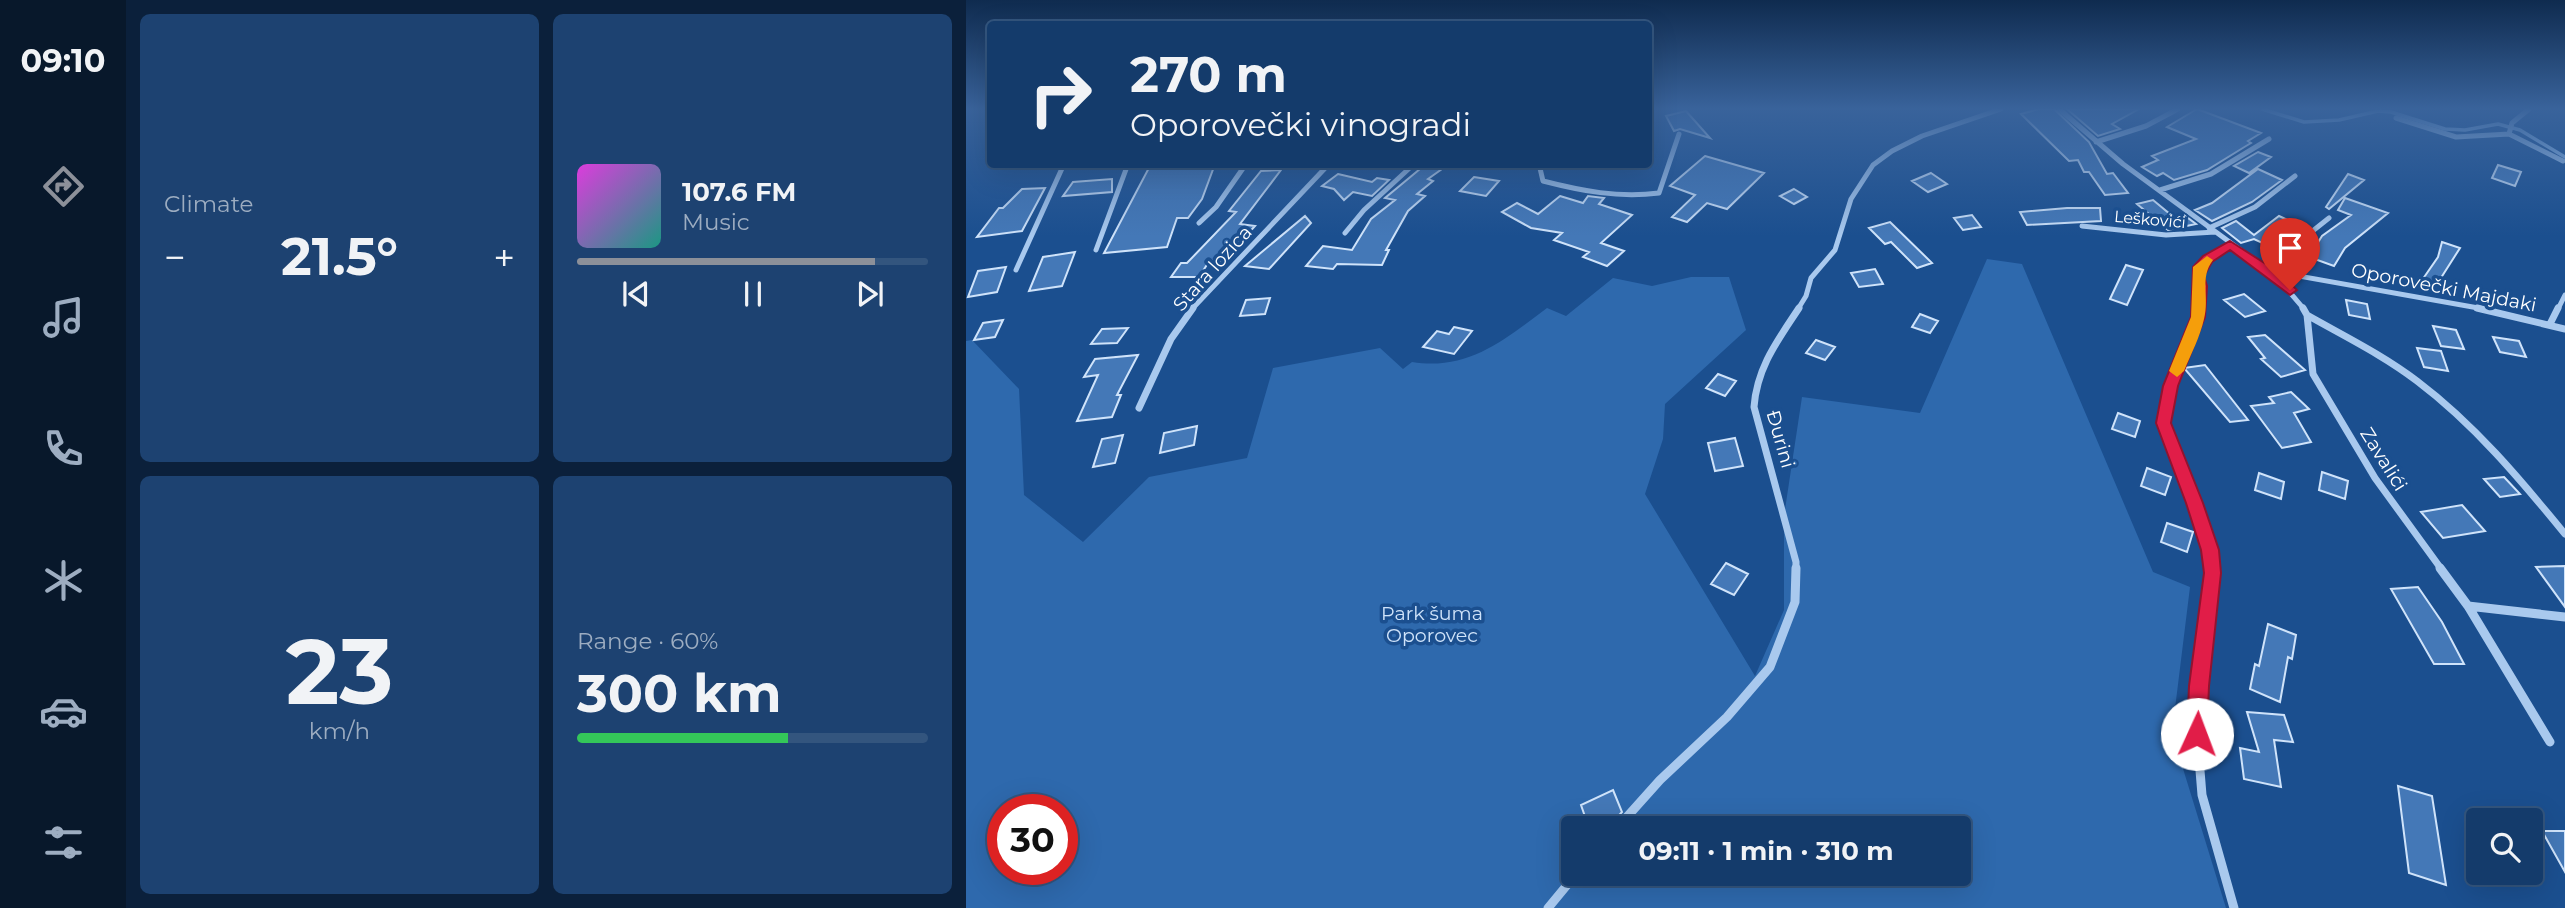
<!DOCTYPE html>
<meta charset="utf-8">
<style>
:root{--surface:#143b6b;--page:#1d4271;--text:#f1f3f6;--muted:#9dadc1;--line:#33557e;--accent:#8c9099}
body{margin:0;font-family:Montserrat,sans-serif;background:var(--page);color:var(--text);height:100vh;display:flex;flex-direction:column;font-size:26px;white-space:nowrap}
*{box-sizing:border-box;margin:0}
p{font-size:23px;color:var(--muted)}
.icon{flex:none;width:38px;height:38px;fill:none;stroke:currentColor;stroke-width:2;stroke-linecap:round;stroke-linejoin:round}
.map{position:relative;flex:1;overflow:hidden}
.sheet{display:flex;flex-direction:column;gap:14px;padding:14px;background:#0b203b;width:840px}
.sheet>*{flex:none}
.guide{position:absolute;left:21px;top:21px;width:665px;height:147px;border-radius:7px;box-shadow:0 7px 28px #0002,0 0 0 2px var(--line);background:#143b6b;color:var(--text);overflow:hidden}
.buttons{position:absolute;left:1500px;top:808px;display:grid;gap:14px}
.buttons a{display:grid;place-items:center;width:77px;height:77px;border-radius:7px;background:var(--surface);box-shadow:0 7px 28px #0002,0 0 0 2px var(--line);font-size:35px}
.speed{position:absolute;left:21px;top:794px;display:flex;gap:14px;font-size:35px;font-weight:700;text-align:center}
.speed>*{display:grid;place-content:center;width:91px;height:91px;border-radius:50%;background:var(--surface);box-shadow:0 7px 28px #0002,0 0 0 2px var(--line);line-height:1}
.speed .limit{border:10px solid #d22;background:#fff;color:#111}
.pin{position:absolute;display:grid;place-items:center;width:60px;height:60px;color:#fff;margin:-72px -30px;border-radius:50% 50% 50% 0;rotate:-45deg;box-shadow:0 0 7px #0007}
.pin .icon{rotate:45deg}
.me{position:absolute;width:77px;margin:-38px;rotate:2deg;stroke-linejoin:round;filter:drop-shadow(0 0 5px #0008)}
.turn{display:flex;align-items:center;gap:24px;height:147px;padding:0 28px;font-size:32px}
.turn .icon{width:91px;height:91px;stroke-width:2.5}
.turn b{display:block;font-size:49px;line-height:60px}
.big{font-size:52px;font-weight:700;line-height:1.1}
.sheet .tile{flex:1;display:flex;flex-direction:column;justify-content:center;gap:10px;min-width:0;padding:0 24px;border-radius:10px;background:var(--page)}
.sheet .dial{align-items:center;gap:0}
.dial b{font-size:91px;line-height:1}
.song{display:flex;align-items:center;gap:21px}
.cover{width:84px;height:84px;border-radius:10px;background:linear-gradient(135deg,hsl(300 70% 55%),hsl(170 70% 35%))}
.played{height:7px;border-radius:4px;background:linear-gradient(90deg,var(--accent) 85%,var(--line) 85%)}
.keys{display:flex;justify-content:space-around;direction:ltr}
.heat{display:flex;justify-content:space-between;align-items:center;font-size:38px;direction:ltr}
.charge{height:10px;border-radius:5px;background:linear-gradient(90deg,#34c759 60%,var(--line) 0)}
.sheet .tiles{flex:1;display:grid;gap:14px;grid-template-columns:repeat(2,1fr)}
.trip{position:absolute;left:595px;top:816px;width:410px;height:70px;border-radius:7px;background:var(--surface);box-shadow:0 7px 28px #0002,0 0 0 2px var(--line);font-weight:700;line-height:70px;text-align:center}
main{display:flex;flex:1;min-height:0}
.dock{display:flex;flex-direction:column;width:126px;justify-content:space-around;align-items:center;background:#08182b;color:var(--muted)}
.dock .icon{width:49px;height:49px}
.dock .selected{color:var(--accent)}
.dock b{font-size:32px;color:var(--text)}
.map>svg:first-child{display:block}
</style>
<main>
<nav class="dock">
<b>09:10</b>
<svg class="icon selected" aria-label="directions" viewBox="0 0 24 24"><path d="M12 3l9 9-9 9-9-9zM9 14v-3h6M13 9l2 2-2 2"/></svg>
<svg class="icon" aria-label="music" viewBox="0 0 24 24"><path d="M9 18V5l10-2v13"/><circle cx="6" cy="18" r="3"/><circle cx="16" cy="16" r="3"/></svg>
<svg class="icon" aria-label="phone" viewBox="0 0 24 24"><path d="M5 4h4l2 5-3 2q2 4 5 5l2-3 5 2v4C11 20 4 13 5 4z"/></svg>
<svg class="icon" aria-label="climate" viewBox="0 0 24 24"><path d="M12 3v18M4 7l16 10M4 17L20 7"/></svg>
<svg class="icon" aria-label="car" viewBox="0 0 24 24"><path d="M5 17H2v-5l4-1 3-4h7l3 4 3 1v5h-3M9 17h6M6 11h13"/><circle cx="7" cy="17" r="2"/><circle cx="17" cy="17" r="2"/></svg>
<svg class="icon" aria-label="filters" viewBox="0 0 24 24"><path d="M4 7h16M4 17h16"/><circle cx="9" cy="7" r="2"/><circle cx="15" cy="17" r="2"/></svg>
</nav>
<section class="sheet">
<div class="tiles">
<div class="tile"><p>Climate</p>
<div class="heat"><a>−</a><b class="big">21.5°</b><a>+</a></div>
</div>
<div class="tile">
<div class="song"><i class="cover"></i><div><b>107.6 FM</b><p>Music</p></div></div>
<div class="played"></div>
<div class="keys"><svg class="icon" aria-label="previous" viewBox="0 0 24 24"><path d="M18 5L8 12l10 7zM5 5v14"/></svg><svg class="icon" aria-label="pause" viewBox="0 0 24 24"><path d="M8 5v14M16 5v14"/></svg><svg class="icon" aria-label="next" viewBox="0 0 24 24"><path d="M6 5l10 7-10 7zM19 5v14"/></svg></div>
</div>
<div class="tile dial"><b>23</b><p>km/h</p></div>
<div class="tile"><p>Range · 60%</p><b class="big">300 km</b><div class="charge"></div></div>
</div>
</section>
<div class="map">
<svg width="1599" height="908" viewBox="0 0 1599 908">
<rect width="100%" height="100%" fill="#1b4f8f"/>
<path fill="#2e69ad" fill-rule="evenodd" d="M1021,259L1056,264L1187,572L1224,587L1206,733L1260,908H0V341L6,340L53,389L58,495L117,542L183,477L281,458L307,368L414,348L437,369L446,362C502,371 538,340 581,308L600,316L647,278L686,286L725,277H763L780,330L699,404L697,439L679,494L789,676L818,610V516L836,397L954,413ZM37,810H96V870H37ZM607,828H992V873H607Z"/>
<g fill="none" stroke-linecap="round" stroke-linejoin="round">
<path stroke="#9cc4f0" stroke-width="3.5" d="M1296,109L1338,122L1373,120L1412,111L1425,112L1479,129L1499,130L1532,124L1554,130L1599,157"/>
</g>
<path fill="#4478b7" stroke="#cfe3fa" stroke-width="2" d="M1073,109H1088L1123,142L1141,174L1147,173L1162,193L1139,195L1123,172H1118L1112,160L1103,161L1055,114Z
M1101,109H1173L1146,124L1154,129L1132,136Z
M1231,109L1295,133L1282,141L1285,143L1280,146L1241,170L1208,180L1197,173L1191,176L1176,167L1192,160L1186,156L1230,139L1201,127Z
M720,111L744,138L714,129L708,131L700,116Z
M1292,152L1305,157L1283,173L1268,166Z
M739,156L798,173L761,209L741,203L721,222L706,217L729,195L704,186Z
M185,164H249L236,199L222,218H211L201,247L138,253Z
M460,164H483L462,179L467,181L451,194L459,196L442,211L420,250H423L416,265L371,264L367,269L340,266L357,246L386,250L405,219L429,200L419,198Z
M1532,165L1555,172L1549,186L1526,178Z
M1292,169L1316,180L1286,202L1246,221L1229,210L1246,203Z
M315,170L274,224L289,226L257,261L244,260L233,277H205L215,263H221L270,212L263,211L295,171Z
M965,173L981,184L962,192L946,181Z
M372,174L406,182L411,178L423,180L406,196L387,192L378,200L368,189L356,186Z
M1382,174L1398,180L1363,209L1360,207Z
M508,177L533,181L520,196L494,191Z
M146,179V192L97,196L107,182Z
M79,188L56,231L11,237L33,208H37L56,189Z
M828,189L841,197L828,204L814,196Z
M594,196L617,203L622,196L638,198L633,204L666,215L635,243L658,251L641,266L617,257L623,252L588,240L596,233L565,228L536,212L551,203L572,214Z
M1379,198L1422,213L1379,248L1368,266L1343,257L1356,236L1385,215L1372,210Z
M1187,200L1210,219L1218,215L1230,224L1202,230L1171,204Z
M1101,208H1134L1135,221L1061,225L1054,212Z
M1006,215L1015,227L997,230L988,218Z
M339,216L345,223L303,269L279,266Z
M1313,216L1341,229L1316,252L1288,239L1275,243L1256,228L1270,221L1288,235Z
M924,222L966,263L951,268L925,242L919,244L903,228Z
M1476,242L1494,248L1466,292L1452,286L1472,257Z
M109,252L96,286L63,291L77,257Z
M1160,265L1177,270L1161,305L1144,299Z
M40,267L31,292L2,297L12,271Z
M909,269L917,284L893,287L885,273Z
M1278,294L1299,311L1279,317L1258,300Z
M304,298L299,314L274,316L280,300Z
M1380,300L1401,304L1404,319L1383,315Z
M954,314L972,321L964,333L946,327Z
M37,320L29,337L8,340L17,323Z
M1467,326L1490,330L1498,349L1475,346Z
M488,327L506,331L488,354L457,347L471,331L483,334Z
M162,328L151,343L125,344L136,329Z
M1299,335L1339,370L1315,377L1295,359L1299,358L1282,337Z
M1527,337L1553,341L1560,357L1534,352Z
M850,340L869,347L859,360L840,353Z
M1451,348L1475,351L1482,371L1458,367Z
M172,355L151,395H155L146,417L111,421L132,375L118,377L129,359Z
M1239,365L1282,420L1264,422L1218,368Z
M752,374L770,381L759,396L740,388Z
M1325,392L1343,409L1328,413L1345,442L1316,448L1285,406L1308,403L1303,397Z
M1152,413L1174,421L1169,437L1146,429Z
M231,426L228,445L194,453L198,433Z
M157,435L149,463L127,467L136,439Z
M769,438L777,466L749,471L742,443Z
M1181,468L1205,477L1199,495L1175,486Z
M1356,472L1382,481L1379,499L1353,490Z
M1293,473L1318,482L1315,499L1289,490Z
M1538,477L1554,494L1534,497L1518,479Z
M1496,505L1519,531L1477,538L1455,512Z
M1201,523L1227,532L1221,552L1195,542Z
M760,563L782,574L768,595L745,584Z
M1599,566V607L1570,567Z
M1452,587L1476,622L1498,664H1468L1425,589Z
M1302,624L1330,635L1326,659L1322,657L1314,702L1284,689L1289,664L1293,666Z
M1281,712L1318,715L1327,742L1308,740L1315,787L1278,779L1274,748L1293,752Z
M1432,786L1466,796L1480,885L1443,873Z
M647,790L656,812L646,823L635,828H623L615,805Z
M1576,831H1599V872Z"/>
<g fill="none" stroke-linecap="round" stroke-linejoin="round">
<path stroke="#a9c9ee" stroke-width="5" d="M1093,109L1157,164L1310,276L1338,309
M1430,118L1490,137L1543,134L1546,123L1563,109
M1543,134L1597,161
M1130,142L1180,126L1212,109
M573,164L577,181C616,191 652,198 693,193L713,134
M1194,190L1245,174L1303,139
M233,223L250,207L280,164
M1116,226L1200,235L1249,232
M1243,228L1289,207L1329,176
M379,233L398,210L448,164
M130,250L162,164
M50,270L98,164
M1316,273L1315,267L1334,241L1363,218
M1310,276L1316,273L1518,309
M226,309L363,164
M832,309L840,296L845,278L869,250L885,199L907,165L926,151L956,136L1035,109
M1232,309C1234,269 1228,267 1264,245
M1592,309L1599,295"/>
<path stroke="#a9c9ee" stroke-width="7" d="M1232,308V317L1204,386L1197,423L1244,550L1246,570
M1337,308L1341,315C1378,336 1417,355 1451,381C1508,424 1554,479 1599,534
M1511,308L1599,329
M1341,315L1347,374L1409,478L1476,570
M1584,324L1592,308
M173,408L205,339L227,308
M830,570V562L788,407C791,367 812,340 833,308"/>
<path stroke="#a9c9ee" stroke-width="9" d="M1246,568L1233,686L1231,734L1236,795L1268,908
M1474,568L1502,606L1599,617
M1502,606L1584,742
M651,828L694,780L761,717L804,667L829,602L830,568
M582,908L611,873"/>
</g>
<linearGradient id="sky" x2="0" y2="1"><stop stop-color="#0f2b4f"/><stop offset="0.46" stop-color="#39639b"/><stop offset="1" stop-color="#39639b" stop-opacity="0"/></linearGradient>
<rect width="1599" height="236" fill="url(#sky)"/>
<path fill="#e11d48" stroke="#92132f" stroke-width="2" d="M1264,241L1314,273L1331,290L1324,295L1264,250L1246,262L1238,276L1241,286L1239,317L1212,386L1205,423L1237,503L1253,550L1255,573L1243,686L1241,734L1238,741L1231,744L1224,741L1221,734L1223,686L1238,573L1235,550L1220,503L1190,423L1197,386L1225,317L1227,267L1237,256Z"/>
<path fill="#f59e0b" d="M1241,256L1247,260C1233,278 1244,297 1238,319C1234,337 1225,354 1218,371L1211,377L1203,371L1225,317L1227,267Z"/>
<g text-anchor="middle" stroke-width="7" stroke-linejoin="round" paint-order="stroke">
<g font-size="16" fill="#fff" stroke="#1b4f8f">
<text transform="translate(1184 219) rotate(5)" y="6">Leškovići</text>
</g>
<g font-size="19" fill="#fff" stroke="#1b4f8f">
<text transform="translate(246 268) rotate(-48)" y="7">Stara lozica</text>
<text transform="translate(1478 287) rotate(11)" y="7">Oporovečki Majdaki</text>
<text transform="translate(815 439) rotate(74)" y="7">Đurini</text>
<text transform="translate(1418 459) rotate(58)" y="7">Zavalići</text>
</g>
<g font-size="19" fill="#cfe3fa" stroke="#1b4f8f">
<text x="466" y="620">Park šuma<tspan x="466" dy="22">Oporovec</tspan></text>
</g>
</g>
</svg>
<div class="buttons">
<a><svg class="icon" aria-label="search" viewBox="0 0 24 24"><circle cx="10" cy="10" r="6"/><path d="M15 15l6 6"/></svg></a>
</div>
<div class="speed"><div class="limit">30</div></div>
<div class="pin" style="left:1324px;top:290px;background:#d93025"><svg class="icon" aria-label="arrive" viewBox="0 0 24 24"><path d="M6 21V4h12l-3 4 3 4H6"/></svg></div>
<svg class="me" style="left:1231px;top:734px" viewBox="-20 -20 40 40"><circle r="19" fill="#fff"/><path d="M0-13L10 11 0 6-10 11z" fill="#e11d48"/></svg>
<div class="trip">09:11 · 1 min · 310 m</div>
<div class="guide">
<div class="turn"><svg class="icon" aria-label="right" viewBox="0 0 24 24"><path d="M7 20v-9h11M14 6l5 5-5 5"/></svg><div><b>270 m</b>Oporovečki vinogradi</div></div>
</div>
</div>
</main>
